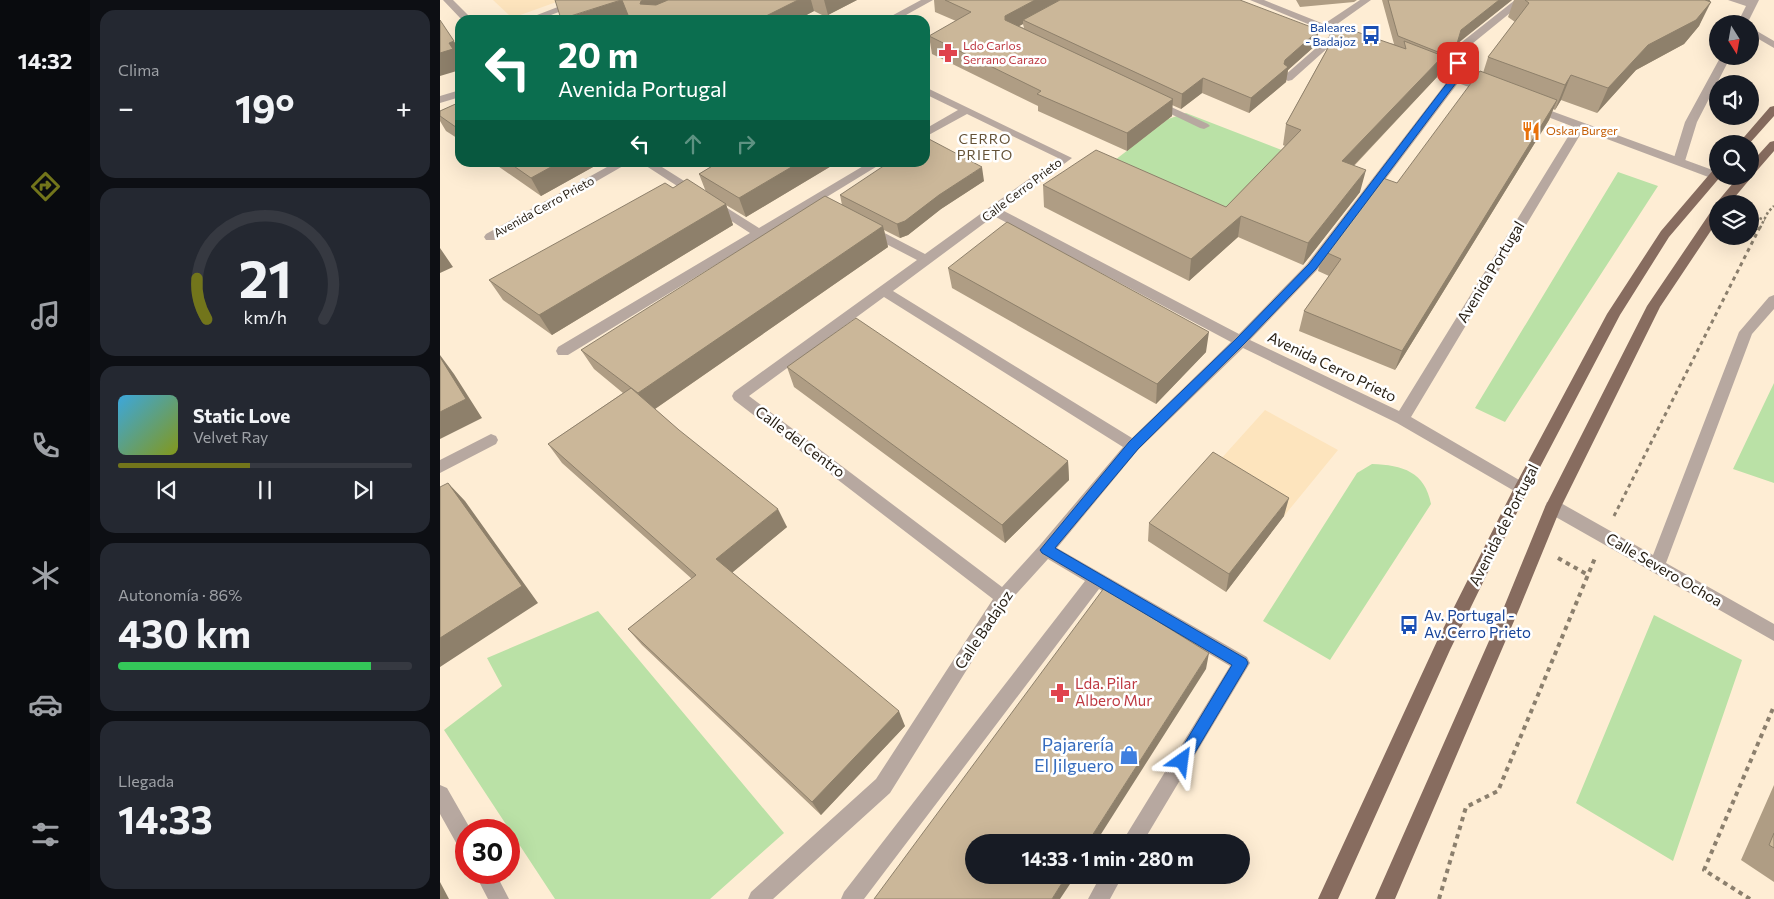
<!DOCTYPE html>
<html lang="es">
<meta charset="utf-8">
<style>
:root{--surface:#171b24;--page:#242831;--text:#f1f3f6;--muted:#9ea1a6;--line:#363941;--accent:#72751b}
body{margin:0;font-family:Commissioner,sans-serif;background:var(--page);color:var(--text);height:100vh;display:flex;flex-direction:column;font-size:19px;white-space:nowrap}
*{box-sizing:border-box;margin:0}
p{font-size:16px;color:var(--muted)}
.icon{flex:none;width:28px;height:28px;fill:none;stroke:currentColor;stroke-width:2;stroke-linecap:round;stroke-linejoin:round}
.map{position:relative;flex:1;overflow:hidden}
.drawer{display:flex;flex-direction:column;gap:10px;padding:10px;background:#0d0f14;width:350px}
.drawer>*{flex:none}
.banner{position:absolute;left:15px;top:15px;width:475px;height:152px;border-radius:15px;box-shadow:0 5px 20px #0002;background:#0b6e4f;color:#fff;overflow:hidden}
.needle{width:32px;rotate:169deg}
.tools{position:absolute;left:1269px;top:15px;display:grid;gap:10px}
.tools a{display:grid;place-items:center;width:50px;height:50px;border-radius:50%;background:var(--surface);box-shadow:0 5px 20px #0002;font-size:25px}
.speed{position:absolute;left:15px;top:819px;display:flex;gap:10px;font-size:25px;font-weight:700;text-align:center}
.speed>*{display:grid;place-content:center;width:65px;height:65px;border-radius:50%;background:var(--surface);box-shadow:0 5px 20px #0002;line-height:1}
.speed .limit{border:8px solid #d22;background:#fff;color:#111}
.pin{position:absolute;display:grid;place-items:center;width:42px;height:42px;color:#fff;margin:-21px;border-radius:10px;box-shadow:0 2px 8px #0006}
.me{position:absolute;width:55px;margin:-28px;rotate:31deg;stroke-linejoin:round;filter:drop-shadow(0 0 4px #0008)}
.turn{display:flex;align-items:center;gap:18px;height:105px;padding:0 20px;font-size:22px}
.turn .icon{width:65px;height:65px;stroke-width:2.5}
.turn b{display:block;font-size:35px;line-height:42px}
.lanes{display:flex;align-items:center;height:48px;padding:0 20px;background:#0003;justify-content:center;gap:25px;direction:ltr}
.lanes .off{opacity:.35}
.big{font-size:38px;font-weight:700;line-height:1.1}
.drawer .tile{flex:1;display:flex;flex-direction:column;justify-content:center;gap:8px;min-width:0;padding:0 18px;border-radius:15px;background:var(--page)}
.drawer .dial{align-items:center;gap:0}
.dial svg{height:130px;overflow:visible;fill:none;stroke:var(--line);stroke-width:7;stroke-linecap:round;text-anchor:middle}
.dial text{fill:var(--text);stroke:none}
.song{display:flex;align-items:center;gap:15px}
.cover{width:60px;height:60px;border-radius:8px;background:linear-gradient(135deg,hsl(200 70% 55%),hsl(70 70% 35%))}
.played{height:5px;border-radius:2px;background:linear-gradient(90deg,var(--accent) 45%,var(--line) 45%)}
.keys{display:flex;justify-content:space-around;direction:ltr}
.heat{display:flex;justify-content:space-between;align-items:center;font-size:28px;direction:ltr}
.charge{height:8px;border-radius:4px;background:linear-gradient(90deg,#34c759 86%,var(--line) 0)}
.trip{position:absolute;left:525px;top:834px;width:285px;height:50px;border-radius:25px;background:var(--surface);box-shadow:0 5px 20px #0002;font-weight:700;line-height:50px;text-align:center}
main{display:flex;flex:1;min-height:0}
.tabs{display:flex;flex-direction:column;width:90px;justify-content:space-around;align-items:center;background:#090b0e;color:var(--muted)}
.tabs .icon{width:35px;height:35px}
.tabs .on{color:var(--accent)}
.tabs b{font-size:22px;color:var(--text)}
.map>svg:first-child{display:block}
</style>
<main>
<nav class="tabs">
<b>14:32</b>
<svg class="icon on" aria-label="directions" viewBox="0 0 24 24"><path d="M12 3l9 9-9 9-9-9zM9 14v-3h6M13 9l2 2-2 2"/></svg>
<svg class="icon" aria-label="music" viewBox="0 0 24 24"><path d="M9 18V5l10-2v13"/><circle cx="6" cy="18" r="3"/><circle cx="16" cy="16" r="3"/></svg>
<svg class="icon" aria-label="phone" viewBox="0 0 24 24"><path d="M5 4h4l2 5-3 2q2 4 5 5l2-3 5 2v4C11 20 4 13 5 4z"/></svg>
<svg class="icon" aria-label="climate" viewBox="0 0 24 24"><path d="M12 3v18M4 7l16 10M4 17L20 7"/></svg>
<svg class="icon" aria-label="car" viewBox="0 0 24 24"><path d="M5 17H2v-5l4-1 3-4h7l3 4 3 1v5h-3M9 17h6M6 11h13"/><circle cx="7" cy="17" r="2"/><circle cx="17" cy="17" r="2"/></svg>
<svg class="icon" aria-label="filters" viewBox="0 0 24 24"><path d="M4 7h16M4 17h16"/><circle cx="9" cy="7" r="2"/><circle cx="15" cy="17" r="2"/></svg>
</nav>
<section class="drawer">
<div class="tile"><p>Clima</p>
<div class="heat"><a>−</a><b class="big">19°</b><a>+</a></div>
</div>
<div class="tile dial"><svg viewBox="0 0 100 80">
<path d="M14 69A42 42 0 1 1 86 69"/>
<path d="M14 69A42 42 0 0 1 8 44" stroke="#72751b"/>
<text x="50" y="56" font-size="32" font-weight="700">21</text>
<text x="50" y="72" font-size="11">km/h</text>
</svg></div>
<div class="tile">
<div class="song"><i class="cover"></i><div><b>Static Love</b><p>Velvet Ray</p></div></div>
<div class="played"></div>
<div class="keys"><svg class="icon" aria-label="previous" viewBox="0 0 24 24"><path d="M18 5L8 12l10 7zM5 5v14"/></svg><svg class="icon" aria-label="pause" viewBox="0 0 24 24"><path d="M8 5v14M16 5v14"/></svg><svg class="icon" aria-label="next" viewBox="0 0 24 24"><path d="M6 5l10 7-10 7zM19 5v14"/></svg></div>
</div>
<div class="tile"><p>Autonomía · 86%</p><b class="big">430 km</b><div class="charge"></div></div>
<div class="tile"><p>Llegada</p><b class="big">14:33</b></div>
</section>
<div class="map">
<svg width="1334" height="899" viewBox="0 0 1334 899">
<rect width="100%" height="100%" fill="#feedd4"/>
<path fill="#fde4bd" d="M53,0H122L72,18Z
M825,410L898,450L844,516L770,471Z"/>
<path fill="#bae1a6" d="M746,113L852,154L780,221L666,167L728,119Z
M1178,172L1218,186L1065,422L1035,408Z
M1334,383V483L1293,469Z
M932,464C963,465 985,472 991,504L890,660L823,621L917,473Z
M158,611L344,833L270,899H115L4,730L62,686L47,658Z
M1214,615L1302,660L1233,861L1136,803Z"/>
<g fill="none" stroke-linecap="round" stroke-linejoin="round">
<path stroke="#8b7f6d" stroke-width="2.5" stroke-dasharray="2.5 2.5" stroke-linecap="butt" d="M1310,215L1325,220
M1320,228L1328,212L1334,206"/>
<path stroke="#8b7f6d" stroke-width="3" stroke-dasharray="4 4" stroke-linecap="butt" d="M1174,516L1320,227"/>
<path stroke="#8b7f6d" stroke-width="4" stroke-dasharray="4.5 4.5" stroke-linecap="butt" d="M1118,558L1148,575
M999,899L1026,807L1058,791L1155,558
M1310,899L1264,870L1334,706"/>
<path fill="#b7a8a0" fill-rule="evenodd" d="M1281,56H1291L1257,122L1245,161L1243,163H1235L1233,161L1245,122Z
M714,99L768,124L770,126L764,129L760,128L710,104L709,102Z"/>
<path fill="#b7a8a0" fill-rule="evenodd" d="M3,0H13L33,20H22Z
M136,0H150L98,20H84Z
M481,0H493L457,20H444Z
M810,0H824L884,24L920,0H931L893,27L913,35V39L900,37L852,80L848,81L843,78L844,76L892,34Z
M1075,0H1086L1027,48L1021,76L1053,89L1054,91L1053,93H1045L1018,83L877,270L810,340L959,411L1134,127L1087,109L1086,107L1087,105H1095L1278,172L1279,178H1271L1143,130L971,417L1086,484L1089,488L1086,492L1081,494L1076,492L957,423L803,348L698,450L617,548L807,657L810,663L703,842H682L790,666L659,589L424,899H401L404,892L645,581L608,559L569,602L450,793L333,899H308L311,892L436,779L553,599L294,400L292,396L294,392L477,260L425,233L423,230L425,227H433L485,254L618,158L527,114L485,137V129L518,110L485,94V87L632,158L562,210L799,334L867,264L1009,79L975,66L974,64L975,62H983L1011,73L1018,45ZM554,216L791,342L692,438L453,291ZM444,297L683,447L600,545L562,587L309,396Z
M1288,0H1319L1307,24H1297L1306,6Z
M1310,27L1334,41V48L1310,34Z
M20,90V97L0,103V96Z
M176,162H190L54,240H46L44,237L46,234Z
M200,162H214L319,228L430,162H444L128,355H118L116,351L118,347L310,233Z
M1334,295V309L1312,334L1226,563L1334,624V641L1107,512L1105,507L1107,502L1113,501L1119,502L1213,555L1299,332L1329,297Z
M51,434L56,436L58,440L56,444L0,473V460Z
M0,785L7,788L31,830H26V851L19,848L0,814Z
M34,872H55L69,899H48Z
M661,875H683L670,899H648Z"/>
<path fill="#876c5f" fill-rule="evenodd" d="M1334,106V116L1309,144H1298L1330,107Z
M1334,141V151L1314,174H1311L1310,179L1289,204H1278V220L1220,307L1121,507L1080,607L955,899H935L1064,607L1105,507L1207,306L1274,207L1277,206L1276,204L1278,201L1299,176H1310V164L1330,142Z
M1274,169H1278V176H1281L1229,237L1180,315L1088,490L1010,650L898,899H878L998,639L1076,484L1167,314L1221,231Z"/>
</g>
<path fill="#af9d84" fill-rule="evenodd" d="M115,0H417L388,15H382L374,11L357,20H190L189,17Z
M494,0H800L876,45L848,70L846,82L809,113L762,93L741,109L732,105V116L687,151L598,111V106L492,54L489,36L516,21L495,12ZM583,24L584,28L579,26Z
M856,0H917L914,2L860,7Z
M942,0H1072L1017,43L1012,61L1004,69L1000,68L997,77L914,166L920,192L863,265L798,237L749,281L604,207L603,185L786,207L845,146L843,145L846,124L886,51L890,31L954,44Z
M1074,0H1270L1259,26L1244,44L1196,70L1157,113L1121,100L1115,110L1113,109L1109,120L955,370L859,331L864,311L889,276L878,271L883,251L957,183L1043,73L1048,57L1075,22L1068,17Z
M20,102V140L6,131L0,121V111Z
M52,162H162L101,196Z
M279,162H398L306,217L286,205L293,225L112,335L63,300L49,280L233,188L266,192L259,174Z
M450,164L544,181L501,209L468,235L460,238L444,230L448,247L215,409L347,527L292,572L465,726L381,815L202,645L188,629L252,579L122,463L108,444L183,393L154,369L141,350L402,205L400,195Z
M508,268L766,352L716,404L512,288Z
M347,367L628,461L629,480L565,543L354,387Z
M844,516L786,592L708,541L709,523Z
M1334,785V882L1301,860Z"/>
<path fill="#8e806b" d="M182,0L189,17L178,20H122L121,19Z
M204,0H250L207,18L200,4L201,1Z
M358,0H371L374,11L357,20H318Z
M384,0H417L388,15Z
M595,0H620L583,20V24L566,33L565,16Z
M1059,0H1072L1017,44L1021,30Z
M1262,0H1270L1267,5L1271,2L1259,26L1244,44L1196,70L1157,113L1168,88L1208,45Z
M879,30L876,45L848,70L846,82L809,113L811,98L844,64L845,60Z
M14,41L20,52V70L0,76V53L9,43Z
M1016,47L1012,61L1004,69L1008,56Z
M1003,56L997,77L897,183L902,161Z
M1131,75L1121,100L1115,110L1125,85Z
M763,78L762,93L741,109L742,94Z
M733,99L732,116L687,151V133Z
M1117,100L1109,120L955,370L962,351Z
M120,162H162L101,196L91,178Z
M360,162H398L306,217L299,198Z
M542,167L544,181L501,209L468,235L460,238L457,224L499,195Z
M926,170L920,192L863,265L868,243Z
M286,204L293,225L112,335L99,315Z
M801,216L798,237L749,281L751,259Z
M443,226L448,247L209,413L198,393Z
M0,248L13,267L0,273Z
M769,332L766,352L716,404L717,384Z
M0,355L14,374L42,418L0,439Z
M628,461L629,480L565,543L562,525Z
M8,483L25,501L98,603L0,667V638Z
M849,498L844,516L786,592L789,574Z
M338,509L347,527L287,577L276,559Z
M769,653L766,669L656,842H648Z
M459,711L465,726L381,815L372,802Z
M627,875H636L620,899H612Z
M0,882L9,899H0Z"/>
<path fill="#cbb799" stroke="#8e806b" d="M115,0H181L121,19Z
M182,0H204L201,1L200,4L216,5L228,0H358L318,20H190Z
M505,0H595L565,16V20L733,99L687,133L597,94L601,91L489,36L531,12Z
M620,0H800L879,30L845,60L844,64L848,67L811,98L763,78L742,94L583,20Z
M948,0H1059L1021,30L1016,47L1008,56L958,36Z
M1085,0H1265L1271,2L1256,20L1208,45L1168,88L1131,75L1125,85L1048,57L1089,3Z
M0,20L14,41L9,43L13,49L0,53Z
M897,25L966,49L964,41L1003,56L902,161L926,170L868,243L801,216L751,259L603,185L656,150L786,207L861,130L846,124L894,37L890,31Z
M1040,71L1117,100L962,351L864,311L901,259L883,251L940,177L957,183Z
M20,102V130L0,116V111Z
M487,138L542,167L499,195L465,221L457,224L400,195L448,163L450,164L452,162H485V140Z
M68,162H120L91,178Z
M279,162H360L299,198L259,174Z
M247,179L286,204L99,315L49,280L169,214L225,183L233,188Z
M385,196L443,226L198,393L141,350Z
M567,222L769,332L717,384L508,268Z
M416,318L628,461L562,525L347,367Z
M0,357L26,399L0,412Z
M191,388L239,430L338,509L276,559L459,711L372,802L188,629L256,575L108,444Z
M773,452L849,498L789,574L709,523Z
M8,483L82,586L0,638V487Z
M664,588L769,653L648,842H534V875H627L612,899H434Z
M1334,833V848L1329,845Z"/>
<path fill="#1a73e8" stroke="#114b97" d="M1018,60L1022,63L1019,79L876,269L804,344L698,449L615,548L806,659L808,663L806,667L747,766L742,768L737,766L735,761L737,756L792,665L602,553L600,550L689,442L797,338L869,264L1011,78L1015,63Z"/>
<defs>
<g id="bus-bare" transform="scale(1.5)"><path d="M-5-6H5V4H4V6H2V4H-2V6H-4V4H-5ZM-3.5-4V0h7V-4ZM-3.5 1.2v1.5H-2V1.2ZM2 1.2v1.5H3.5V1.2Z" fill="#1a4fb4" stroke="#fff" stroke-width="2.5" paint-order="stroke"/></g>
<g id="pharmacy-bare" transform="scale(1.5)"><path d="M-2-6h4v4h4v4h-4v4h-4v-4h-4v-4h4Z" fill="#e0444e" stroke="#fff" stroke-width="2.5" paint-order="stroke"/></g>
<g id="restaurant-bare" transform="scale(1.5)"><path d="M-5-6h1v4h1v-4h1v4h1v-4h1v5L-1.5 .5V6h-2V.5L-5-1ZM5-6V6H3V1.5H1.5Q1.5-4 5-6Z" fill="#e8710a" stroke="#fff" stroke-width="2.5" paint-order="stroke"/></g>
<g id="shop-bare" transform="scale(1.5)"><path d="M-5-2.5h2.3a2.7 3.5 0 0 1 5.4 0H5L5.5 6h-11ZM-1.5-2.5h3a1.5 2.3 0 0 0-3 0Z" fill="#3f7fe0" stroke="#fff" stroke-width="2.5" paint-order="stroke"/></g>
</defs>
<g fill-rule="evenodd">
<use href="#bus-bare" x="931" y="35"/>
<use href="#pharmacy-bare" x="508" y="53"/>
<use href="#restaurant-bare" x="1091" y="131"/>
<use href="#bus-bare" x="969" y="625"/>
<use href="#pharmacy-bare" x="620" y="693"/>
<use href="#shop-bare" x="689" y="755"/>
</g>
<g text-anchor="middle" stroke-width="5" stroke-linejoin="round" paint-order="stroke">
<g font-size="12" fill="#164399" stroke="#fff" text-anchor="end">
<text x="916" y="32">Baleares<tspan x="916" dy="14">- Badajoz</tspan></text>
</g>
<g font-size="12" fill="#be3a42" stroke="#fff" text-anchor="start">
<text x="523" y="50">Ldo Carlos<tspan x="523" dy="14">Serrano Carazo</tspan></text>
</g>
<g font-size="12" fill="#c56008" stroke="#fff" text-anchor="start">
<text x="1106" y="135">Oskar Burger</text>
</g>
<g font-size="12" fill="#282015" stroke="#fff">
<text transform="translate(582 190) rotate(-37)" y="4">Calle Cerro Prieto</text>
<text transform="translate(104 207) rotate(-29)" y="4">Avenida Cerro Prieto</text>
</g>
<g font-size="14" letter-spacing="1" fill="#645237" stroke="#fff">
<text x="545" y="144">CERRO<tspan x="545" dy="16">PRIETO</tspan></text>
</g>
<g font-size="15" fill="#282015" stroke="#fff">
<text transform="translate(1051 272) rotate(-59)" y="5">Avenida Portugal</text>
<text transform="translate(892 367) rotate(26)" y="5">Avenida Cerro Prieto</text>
<text transform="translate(360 442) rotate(37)" y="5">Calle del Centro</text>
<text transform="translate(1064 525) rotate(-63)" y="5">Avenida de Portugal</text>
<text transform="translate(1224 570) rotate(30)" y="5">Calle Severo Ochoa</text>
<text transform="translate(544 630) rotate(-56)" y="5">Calle Badajoz</text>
</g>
<g font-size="15" fill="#164399" stroke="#fff" text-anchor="start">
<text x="984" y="621">Av. Portugal -<tspan x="984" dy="17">Av. Cerro Prieto</tspan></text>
</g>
<g font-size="15" fill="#be3a42" stroke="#fff" text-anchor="start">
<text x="635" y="689">Lda. Pilar<tspan x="635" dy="17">Albero Mur</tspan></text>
</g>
<g font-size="18" fill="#366cbe" stroke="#fff" text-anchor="end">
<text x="674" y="751">Pajarería<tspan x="674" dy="21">El Jilguero</tspan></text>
</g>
</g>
</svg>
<div class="tools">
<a><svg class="needle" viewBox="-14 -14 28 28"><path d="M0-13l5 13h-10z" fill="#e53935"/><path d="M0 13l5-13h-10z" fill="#9ea1a6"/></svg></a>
<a><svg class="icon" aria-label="sound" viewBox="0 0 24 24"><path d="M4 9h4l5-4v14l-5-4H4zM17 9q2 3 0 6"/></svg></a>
<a><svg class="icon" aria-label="search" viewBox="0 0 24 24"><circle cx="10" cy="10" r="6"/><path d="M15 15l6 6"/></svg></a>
<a><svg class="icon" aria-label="layers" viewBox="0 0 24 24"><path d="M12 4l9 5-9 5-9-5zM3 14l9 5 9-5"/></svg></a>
</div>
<div class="speed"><div class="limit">30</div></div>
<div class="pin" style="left:1018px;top:63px;background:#d93025"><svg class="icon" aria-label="arrive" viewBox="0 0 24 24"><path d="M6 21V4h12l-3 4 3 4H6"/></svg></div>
<svg class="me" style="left:742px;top:761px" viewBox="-20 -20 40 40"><path d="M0-17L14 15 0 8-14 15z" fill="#1a73e8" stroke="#fff" stroke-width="4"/></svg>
<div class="trip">14:33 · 1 min · 280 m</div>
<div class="banner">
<div class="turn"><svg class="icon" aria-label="left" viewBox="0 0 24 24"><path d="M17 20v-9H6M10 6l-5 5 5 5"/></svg><div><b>20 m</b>Avenida Portugal</div></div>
<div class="lanes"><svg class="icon" aria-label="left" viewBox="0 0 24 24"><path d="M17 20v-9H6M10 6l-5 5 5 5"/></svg><svg class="icon off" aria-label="ahead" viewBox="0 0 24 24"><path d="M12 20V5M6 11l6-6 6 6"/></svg><svg class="icon off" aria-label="right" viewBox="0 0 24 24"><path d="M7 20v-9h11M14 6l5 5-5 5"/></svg></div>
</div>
</div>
</main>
